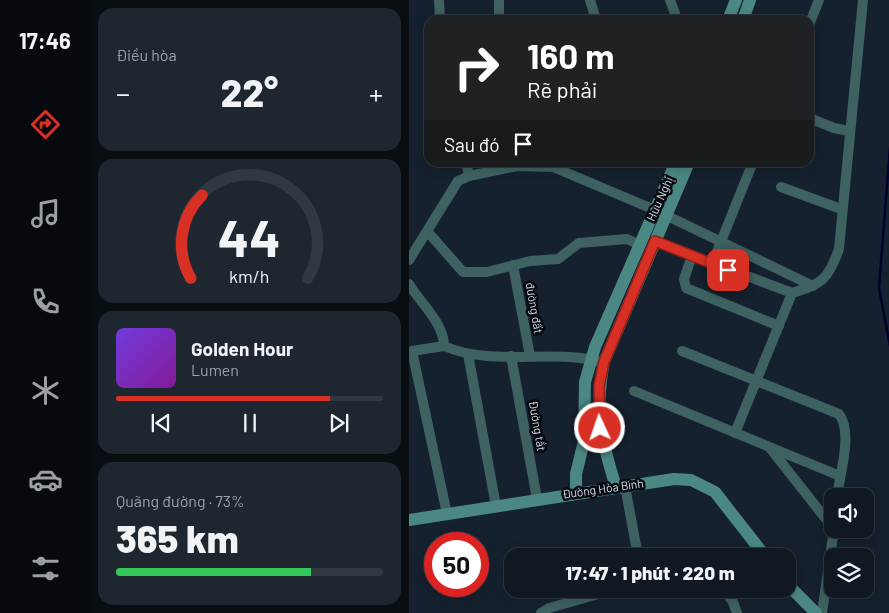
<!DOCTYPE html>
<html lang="vi">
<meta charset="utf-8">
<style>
:root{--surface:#101922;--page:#1e262f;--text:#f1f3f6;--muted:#9ca0a5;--line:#303840;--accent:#d93025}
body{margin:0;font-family:Barlow,sans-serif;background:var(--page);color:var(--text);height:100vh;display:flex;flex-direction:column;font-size:19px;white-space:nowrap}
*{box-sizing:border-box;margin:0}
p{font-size:16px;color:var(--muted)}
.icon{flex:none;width:28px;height:28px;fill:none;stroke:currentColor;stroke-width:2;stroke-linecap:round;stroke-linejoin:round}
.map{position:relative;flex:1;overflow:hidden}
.sheet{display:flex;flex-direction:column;gap:8px;padding:8px;background:#090e13;width:319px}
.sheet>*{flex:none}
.banner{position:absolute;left:15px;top:15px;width:390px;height:152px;border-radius:15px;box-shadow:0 2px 12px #0003,0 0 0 1px var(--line);background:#202124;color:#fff;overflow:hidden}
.controls{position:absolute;left:415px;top:488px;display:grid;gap:10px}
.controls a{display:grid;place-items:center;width:50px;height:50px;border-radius:10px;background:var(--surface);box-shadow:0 2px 12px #0003,0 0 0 1px var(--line);font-size:25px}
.speed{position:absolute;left:15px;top:532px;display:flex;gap:10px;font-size:25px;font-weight:700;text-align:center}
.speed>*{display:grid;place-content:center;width:65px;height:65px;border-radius:50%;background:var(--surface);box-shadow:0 2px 12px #0003,0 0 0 1px var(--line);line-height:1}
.speed .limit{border:8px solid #d22;background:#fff;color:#111}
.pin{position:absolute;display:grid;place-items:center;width:42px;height:42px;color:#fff;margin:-21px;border-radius:10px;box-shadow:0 2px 8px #0006}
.me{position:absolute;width:55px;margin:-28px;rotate:357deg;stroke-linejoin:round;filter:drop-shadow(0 0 4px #0008)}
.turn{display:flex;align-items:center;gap:18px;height:105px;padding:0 20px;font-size:22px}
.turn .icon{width:65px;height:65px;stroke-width:2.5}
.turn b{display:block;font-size:35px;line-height:42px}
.then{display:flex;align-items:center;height:48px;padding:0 20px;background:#0003;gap:10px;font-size:19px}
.big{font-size:38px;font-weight:800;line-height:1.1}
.sheet .card{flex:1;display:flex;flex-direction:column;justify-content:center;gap:8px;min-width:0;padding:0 18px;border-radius:15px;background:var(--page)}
.sheet .dial{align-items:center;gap:0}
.dial svg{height:130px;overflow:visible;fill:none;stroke:var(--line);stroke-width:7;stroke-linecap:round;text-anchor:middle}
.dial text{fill:var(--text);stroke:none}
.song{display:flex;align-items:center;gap:15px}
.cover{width:60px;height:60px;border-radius:8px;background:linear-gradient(135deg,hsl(260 70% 55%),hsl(290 70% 35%))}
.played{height:5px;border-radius:2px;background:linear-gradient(90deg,var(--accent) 80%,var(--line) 80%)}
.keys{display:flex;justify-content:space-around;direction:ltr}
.heat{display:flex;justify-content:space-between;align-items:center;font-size:28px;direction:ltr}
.charge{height:8px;border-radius:4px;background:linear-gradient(90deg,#34c759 73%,var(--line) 0)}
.trip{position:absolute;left:95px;top:548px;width:292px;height:50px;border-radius:15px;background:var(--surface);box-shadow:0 2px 12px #0003,0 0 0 1px var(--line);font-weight:800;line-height:50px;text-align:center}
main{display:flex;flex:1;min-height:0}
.tabs{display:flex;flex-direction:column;width:90px;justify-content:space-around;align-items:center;background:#060a0e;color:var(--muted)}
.tabs .icon{width:35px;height:35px}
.tabs .active{color:var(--accent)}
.tabs b{font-size:22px;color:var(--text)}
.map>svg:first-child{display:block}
</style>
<main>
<nav class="tabs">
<b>17:46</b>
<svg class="icon active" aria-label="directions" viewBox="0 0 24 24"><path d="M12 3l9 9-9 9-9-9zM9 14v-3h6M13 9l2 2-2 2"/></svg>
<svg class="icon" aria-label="music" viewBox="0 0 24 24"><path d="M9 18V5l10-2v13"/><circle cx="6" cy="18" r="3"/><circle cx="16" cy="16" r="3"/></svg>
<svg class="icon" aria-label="phone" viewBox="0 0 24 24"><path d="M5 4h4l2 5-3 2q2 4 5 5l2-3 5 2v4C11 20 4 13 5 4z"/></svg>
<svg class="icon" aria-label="climate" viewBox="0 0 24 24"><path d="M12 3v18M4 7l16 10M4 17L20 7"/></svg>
<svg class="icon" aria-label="car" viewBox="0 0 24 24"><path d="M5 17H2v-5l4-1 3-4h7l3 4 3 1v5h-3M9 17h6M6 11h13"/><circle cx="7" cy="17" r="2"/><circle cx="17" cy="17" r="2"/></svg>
<svg class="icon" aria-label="filters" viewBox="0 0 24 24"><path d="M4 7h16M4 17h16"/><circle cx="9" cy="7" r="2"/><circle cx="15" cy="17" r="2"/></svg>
</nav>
<section class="sheet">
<div class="card"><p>Điều hòa</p>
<div class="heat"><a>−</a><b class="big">22°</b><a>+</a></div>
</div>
<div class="card dial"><svg viewBox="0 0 100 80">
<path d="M14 69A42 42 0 1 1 86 69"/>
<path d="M14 69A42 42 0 0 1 21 18" stroke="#d93025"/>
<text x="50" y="56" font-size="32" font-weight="700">44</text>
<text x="50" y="72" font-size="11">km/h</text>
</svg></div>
<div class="card">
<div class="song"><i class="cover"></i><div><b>Golden Hour</b><p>Lumen</p></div></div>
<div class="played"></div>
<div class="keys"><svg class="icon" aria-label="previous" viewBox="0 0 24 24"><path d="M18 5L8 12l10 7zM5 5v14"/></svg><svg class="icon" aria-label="pause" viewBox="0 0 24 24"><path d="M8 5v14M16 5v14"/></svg><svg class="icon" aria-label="next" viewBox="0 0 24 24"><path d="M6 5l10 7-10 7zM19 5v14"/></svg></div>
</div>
<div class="card"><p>Quãng đường · 73%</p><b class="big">365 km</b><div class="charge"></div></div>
</section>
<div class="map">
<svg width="481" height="613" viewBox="0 0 481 613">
<rect width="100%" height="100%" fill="#15212e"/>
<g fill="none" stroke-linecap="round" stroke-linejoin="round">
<path stroke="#00002d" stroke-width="2.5" d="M481,147L470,288L481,346"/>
<path stroke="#3e6260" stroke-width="10" d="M30,0L31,20
M90,0V20
M181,0L187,20
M261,0L268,19L270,20
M400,25L410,0
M400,118L425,128L440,131
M57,162L60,176
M372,187L432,209
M18,231L54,272H78L121,261L149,259L170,243L218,239L231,245
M246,241L383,293
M283,256L275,279L277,288L370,326
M0,260L49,181L60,176L108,166L144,167L246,210L404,286
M303,264L344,162
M104,265L121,356
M0,284C12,304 35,323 35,346C84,367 138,349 189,361
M35,346L3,351L38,514
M273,351L430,414C444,432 431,474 428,496
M59,354L87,506
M102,356L128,499
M225,391L431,476
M326,433L383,293C413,284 419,280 430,249L454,0
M361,448L424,528
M216,486L229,556
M314,589L324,602L328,613
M132,613L140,608L207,589
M413,613L425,529"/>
<path stroke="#4b8884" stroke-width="12" d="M319,20L327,0
M334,20L341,0
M207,487C193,443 185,409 195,362L280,162
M167,493V474L175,441L176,382L186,347L267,162
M0,520L265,479L282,480L306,492L356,556
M379,585L407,613"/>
</g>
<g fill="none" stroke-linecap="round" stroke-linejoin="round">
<g stroke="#8d1f18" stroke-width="12">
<path id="route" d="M191,428L190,386L195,362L246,241L319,270"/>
</g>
<use href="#route" stroke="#d93025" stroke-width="9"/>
</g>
<g text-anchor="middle" stroke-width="5" stroke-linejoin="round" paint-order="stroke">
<g font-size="12" fill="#d7dfe7" stroke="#060a10">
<text transform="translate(251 199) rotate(-66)" y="4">Hữu Nghị</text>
<text transform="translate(125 308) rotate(80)" y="4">đường đất</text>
<text transform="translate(128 426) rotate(80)" y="4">Đường tắt</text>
<text transform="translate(194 489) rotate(-8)" y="4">Đường Hòa Bình</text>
</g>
</g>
</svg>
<div class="controls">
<a><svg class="icon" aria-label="sound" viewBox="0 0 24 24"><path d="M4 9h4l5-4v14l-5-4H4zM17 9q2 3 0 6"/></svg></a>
<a><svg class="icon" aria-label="layers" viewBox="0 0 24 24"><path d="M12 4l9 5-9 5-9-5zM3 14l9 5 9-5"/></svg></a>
</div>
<div class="speed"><div class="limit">50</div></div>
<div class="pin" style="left:319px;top:270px;background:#d93025"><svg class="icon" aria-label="arrive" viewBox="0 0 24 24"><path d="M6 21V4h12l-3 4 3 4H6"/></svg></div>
<svg class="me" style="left:191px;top:428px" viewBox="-20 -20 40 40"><circle r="17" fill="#d93025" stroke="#fff" stroke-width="3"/><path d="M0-11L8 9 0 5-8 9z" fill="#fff"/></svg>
<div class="trip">17:47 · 1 phút · 220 m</div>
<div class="banner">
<div class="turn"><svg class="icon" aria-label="right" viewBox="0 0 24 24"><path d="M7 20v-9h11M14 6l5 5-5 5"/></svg><div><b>160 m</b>Rẽ phải</div></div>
<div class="then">Sau đó<svg class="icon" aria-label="arrive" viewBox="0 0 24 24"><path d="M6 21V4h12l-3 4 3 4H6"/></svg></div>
</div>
</div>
</main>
